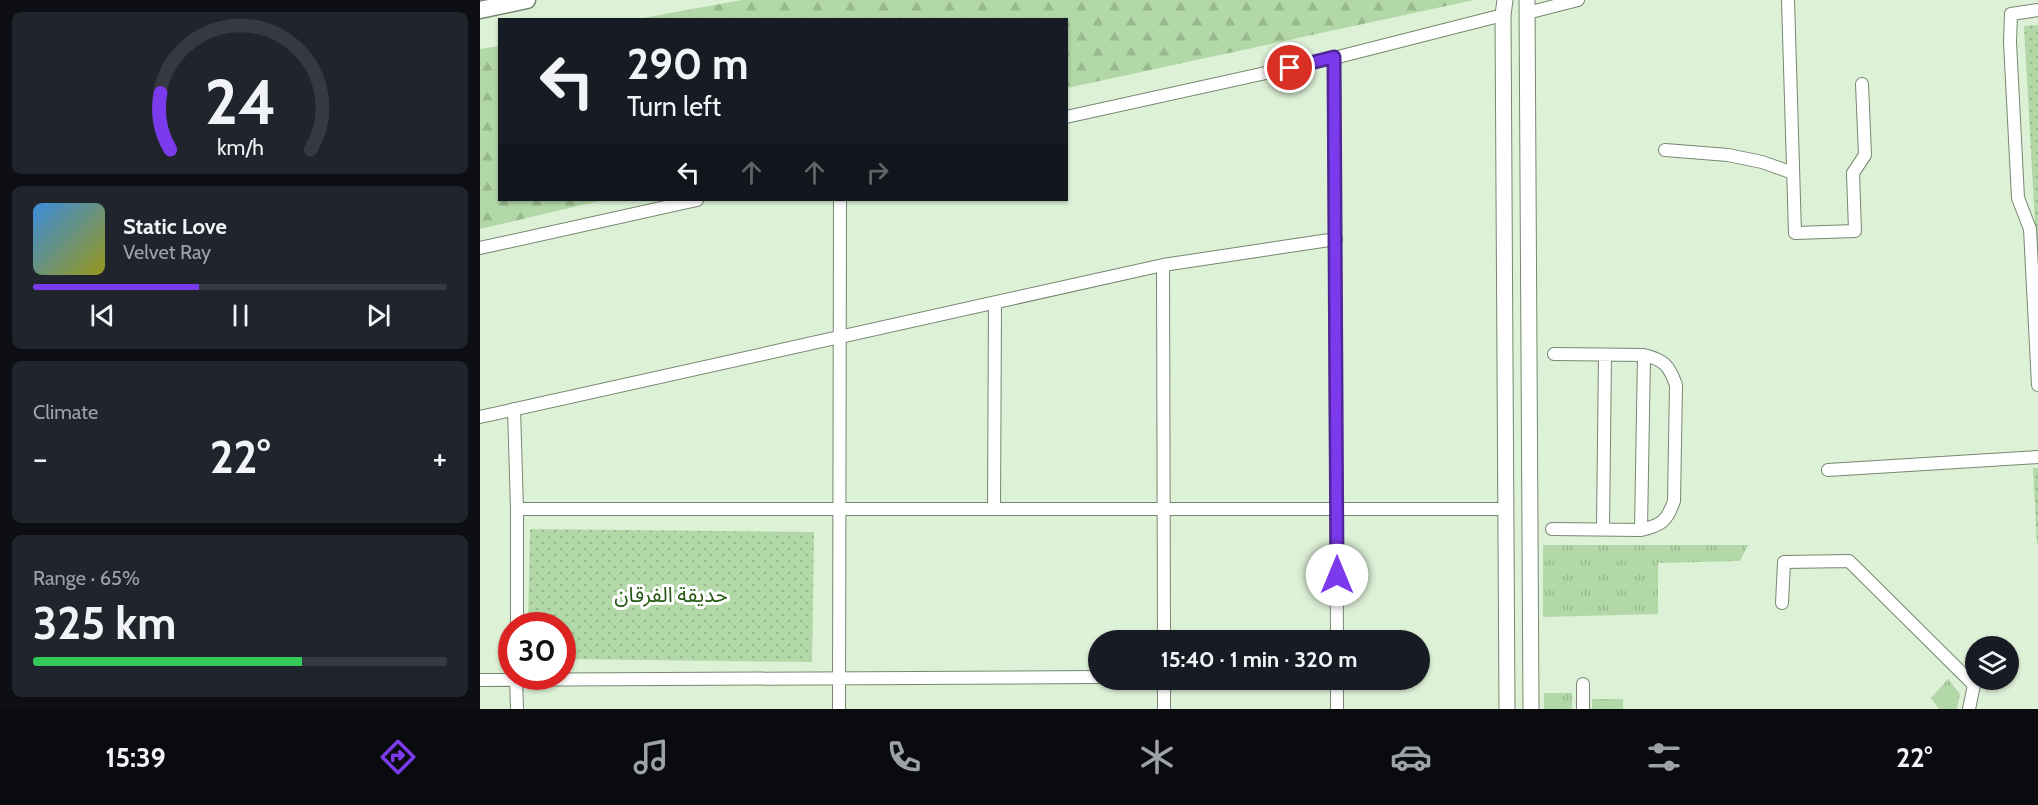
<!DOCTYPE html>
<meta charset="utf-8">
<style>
:root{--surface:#171b24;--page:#20242c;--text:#f1f3f6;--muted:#9ea1a6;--line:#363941;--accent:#7c3aed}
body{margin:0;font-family:Cabin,"Noto Sans Arabic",sans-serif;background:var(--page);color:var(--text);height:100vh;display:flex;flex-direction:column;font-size:22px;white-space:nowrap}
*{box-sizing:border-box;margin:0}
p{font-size:20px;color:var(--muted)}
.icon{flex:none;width:33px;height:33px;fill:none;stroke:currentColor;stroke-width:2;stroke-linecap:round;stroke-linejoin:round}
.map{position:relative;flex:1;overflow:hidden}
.side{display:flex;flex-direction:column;gap:12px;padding:12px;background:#0d0f14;width:480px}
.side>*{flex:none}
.guide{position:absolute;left:18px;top:18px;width:570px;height:183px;border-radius:0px;box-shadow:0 2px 4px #0004;background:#171b24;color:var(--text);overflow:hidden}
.fabs{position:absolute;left:1485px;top:636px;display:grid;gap:12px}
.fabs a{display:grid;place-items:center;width:54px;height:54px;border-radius:50%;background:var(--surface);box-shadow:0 2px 4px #0004;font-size:30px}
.speed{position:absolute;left:18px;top:612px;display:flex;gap:12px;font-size:30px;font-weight:700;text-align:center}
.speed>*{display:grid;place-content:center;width:78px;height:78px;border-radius:50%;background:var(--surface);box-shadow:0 2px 4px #0004;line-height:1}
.speed .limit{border:9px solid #d22;background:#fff;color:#111}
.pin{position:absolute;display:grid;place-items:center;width:51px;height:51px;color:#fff;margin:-26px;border:3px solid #fff;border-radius:50%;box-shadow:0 2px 6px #0007}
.me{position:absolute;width:66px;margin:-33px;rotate:0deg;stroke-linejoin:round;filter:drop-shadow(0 0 4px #0008)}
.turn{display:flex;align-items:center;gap:21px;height:126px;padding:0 30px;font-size:27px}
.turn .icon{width:78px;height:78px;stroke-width:2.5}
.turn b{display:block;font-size:42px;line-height:51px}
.lanes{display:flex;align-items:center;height:57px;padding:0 30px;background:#0003;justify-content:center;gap:30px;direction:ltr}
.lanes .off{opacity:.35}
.big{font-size:45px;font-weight:700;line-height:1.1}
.side .widget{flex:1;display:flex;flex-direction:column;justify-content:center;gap:9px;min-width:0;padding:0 21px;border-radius:9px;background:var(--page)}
.side .dial{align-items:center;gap:0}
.dial svg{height:156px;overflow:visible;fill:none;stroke:var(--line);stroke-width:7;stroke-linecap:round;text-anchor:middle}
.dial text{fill:var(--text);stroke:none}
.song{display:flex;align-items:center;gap:18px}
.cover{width:72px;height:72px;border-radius:9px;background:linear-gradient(135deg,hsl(210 70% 55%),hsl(60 70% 35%))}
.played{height:6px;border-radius:3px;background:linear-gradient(90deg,var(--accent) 40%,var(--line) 40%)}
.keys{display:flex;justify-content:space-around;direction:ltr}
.heat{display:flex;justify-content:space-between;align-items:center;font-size:33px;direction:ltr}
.charge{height:9px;border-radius:4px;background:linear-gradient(90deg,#34c759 65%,var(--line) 0)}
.trip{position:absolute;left:608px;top:630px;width:342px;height:60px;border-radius:30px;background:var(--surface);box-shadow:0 2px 4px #0004;font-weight:700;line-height:60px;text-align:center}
.tab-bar{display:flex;height:96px;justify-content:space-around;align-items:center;background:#090b0e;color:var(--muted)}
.tab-bar .icon{width:42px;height:42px}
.tab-bar .active{color:var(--accent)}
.tab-bar b{font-size:27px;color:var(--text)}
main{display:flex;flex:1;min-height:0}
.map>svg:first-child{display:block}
</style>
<main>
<section class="side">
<div class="widget dial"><svg viewBox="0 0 100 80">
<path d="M14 69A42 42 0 1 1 86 69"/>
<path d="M14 69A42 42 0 0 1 9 40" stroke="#7c3aed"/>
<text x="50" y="56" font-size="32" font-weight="700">24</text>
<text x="50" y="72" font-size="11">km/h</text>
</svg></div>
<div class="widget">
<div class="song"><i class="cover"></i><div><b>Static Love</b><p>Velvet Ray</p></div></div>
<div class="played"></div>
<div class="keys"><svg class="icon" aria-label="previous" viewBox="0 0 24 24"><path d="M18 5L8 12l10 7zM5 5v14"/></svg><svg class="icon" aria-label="pause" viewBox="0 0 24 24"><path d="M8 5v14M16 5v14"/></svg><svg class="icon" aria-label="next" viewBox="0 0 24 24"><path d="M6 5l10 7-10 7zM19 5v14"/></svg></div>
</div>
<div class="widget"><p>Climate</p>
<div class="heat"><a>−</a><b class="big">22°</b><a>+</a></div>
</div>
<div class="widget"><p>Range · 65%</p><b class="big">325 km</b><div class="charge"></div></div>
</section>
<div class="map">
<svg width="1558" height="709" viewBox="0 0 1558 709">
<defs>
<pattern id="grass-tufts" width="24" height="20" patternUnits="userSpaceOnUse" patternTransform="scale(1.5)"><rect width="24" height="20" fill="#b2d8a7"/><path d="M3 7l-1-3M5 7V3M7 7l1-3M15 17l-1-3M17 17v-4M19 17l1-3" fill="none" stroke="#98b88e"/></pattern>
<pattern id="forest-firs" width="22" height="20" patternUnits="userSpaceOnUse" patternTransform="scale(1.5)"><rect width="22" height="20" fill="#b2d8a7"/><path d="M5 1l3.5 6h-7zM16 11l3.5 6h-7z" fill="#98b88e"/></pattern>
<pattern id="park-dots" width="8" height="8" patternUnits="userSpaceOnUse" patternTransform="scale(1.5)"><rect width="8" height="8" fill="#b2d8a7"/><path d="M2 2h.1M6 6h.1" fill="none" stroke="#98b88e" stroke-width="1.8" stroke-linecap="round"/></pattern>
</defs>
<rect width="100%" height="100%" fill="#ddf1d7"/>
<path fill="url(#grass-tufts)" d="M1063,545H1268L1260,561L1178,563V614L1063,617Z
M1468,679L1480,694L1477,709H1459L1451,698Z
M1064,693H1092V709H1064Z
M1112,699H1143V709H1112Z"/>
<path fill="url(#forest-firs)" d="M262,0H994L587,88L586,20L158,19Z
M19,46L20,200H123L0,229V49Z"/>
<path fill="url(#park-dots)" d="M1558,25V278L1544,26Z
M1553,468H1558V544H1557Z
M50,529L334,532L332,662L83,659L82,626L48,625Z"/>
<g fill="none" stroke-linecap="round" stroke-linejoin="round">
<g stroke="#768871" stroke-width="14">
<path id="minor" d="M1308,0L1315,233L1375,231L1373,173L1385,155L1382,84
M1558,10L1531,14L1530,42L1538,198L1550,229L1558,385
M1047,13L1098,0
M854,58L857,640
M586,117L854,58L1023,15
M1185,150L1248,155L1282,162L1313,173
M0,248L217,200
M683,265L684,640
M34,409L37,509V626
M0,417L683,265L856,239
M1348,470L1558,457
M37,509H1027
M514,509L515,303
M1072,529L1161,530C1182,525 1187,521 1194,501L1196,385C1189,365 1184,360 1164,355L1074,354
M1123,529L1125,355
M1161,530L1164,355
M1302,603L1304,562L1369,561L1494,685L1489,709
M36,676L37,709
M0,680L618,677
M684,680V709
M857,680V709
M359,709L360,200
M1103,709V684"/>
</g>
<g stroke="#768871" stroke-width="17">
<path id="major" d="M1025,0L1023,15L1027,709
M1047,0L1051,709"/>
</g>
<g stroke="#768871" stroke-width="19">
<path id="highway" d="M0,10L47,0"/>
</g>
<use href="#minor" stroke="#fff" stroke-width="12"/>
<use href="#major" stroke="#fff" stroke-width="15"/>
<use href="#highway" stroke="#fff" stroke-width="16"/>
</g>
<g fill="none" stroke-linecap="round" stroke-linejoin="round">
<g stroke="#51269a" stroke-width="15">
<path id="route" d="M810,68L854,57L857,575"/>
</g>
<use href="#route" stroke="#7c3aed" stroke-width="10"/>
</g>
<g text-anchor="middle" stroke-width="6" stroke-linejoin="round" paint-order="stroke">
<g font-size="21" fill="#265a13" stroke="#fff">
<text x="191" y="602">حديقة الفرقان</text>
</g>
</g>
</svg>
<div class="fabs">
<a><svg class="icon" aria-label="layers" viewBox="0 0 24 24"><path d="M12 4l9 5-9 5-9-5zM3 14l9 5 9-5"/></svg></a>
</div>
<div class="speed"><div class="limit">30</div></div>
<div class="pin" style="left:810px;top:68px;background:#d93025"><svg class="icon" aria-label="arrive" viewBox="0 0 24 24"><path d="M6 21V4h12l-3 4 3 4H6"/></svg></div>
<svg class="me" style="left:857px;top:575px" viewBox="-20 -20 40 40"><circle r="19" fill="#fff"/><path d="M0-13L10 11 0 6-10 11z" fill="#7c3aed"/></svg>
<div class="trip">15:40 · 1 min · 320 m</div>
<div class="guide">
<div class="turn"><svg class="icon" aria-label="left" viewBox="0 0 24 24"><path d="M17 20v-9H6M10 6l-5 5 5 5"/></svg><div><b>290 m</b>Turn left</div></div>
<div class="lanes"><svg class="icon" aria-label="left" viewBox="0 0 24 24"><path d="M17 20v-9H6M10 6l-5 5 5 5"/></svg><svg class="icon off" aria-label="ahead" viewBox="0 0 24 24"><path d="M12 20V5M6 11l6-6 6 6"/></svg><svg class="icon off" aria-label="ahead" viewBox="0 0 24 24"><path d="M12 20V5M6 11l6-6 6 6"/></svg><svg class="icon off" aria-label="right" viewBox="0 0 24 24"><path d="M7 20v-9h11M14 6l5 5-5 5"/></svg></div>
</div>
</div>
</main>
<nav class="tab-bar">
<b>15:39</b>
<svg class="icon active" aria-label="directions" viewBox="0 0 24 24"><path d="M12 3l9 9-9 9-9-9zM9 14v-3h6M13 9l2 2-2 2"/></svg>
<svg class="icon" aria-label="music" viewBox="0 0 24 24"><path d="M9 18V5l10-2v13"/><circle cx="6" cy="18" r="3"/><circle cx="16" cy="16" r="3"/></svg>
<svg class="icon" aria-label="phone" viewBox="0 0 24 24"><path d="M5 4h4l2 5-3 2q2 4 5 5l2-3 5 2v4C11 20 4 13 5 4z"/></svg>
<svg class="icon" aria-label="climate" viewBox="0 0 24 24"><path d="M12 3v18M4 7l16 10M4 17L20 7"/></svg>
<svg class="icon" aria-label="car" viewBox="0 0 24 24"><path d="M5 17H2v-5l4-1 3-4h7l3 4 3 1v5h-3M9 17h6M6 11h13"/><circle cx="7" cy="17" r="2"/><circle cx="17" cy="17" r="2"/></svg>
<svg class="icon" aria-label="filters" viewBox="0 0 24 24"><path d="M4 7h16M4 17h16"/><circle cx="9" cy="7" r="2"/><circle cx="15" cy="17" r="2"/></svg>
<b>22°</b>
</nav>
